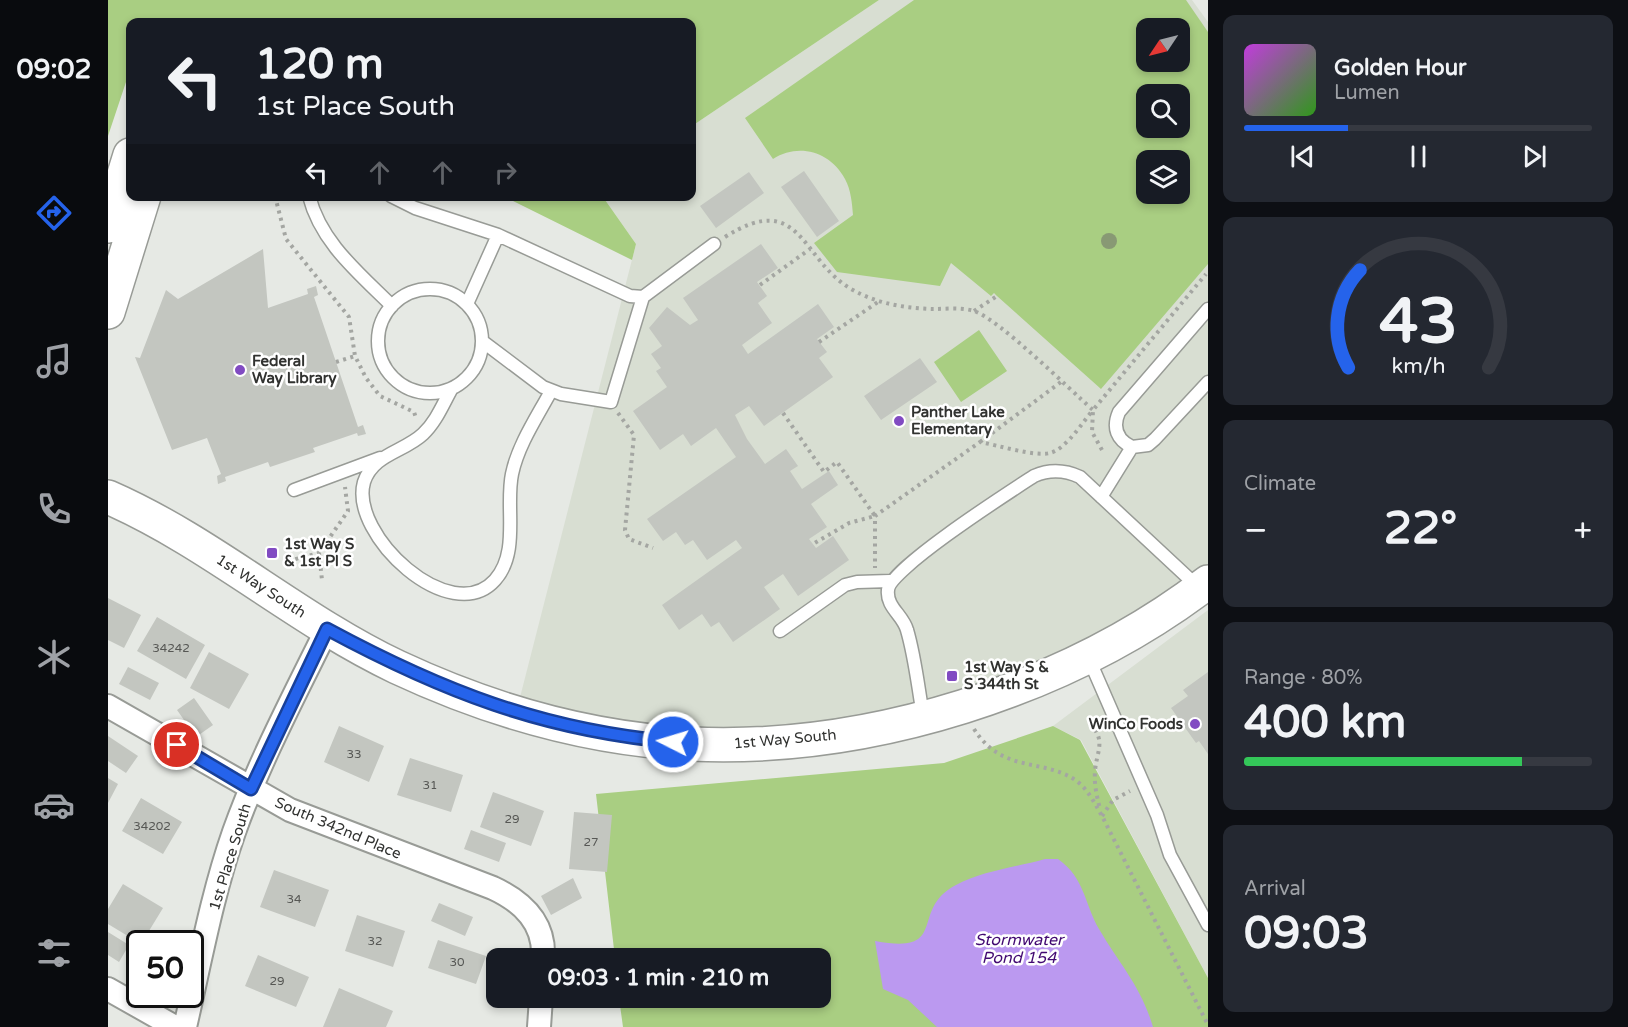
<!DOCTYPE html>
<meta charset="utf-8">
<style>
:root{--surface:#171b24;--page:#242831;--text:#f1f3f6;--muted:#9ea1a6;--line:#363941;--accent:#2563eb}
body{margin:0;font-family:"Varela Round",sans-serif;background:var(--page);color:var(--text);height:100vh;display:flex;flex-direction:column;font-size:22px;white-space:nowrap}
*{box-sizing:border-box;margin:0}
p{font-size:20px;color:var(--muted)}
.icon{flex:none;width:33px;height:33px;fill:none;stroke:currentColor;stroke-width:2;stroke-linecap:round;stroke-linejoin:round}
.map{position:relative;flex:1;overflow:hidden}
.sheet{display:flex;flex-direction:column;gap:15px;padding:15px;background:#0d0f14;width:420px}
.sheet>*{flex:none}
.top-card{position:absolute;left:18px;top:18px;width:570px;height:183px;border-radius:12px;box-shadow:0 3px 9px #0003;background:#171b24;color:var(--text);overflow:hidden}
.needle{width:39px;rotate:235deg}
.controls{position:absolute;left:1028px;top:18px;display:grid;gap:12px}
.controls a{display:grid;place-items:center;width:54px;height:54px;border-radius:12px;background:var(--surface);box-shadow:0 3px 9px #0003;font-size:30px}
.speed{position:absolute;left:18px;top:930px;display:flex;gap:12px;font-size:30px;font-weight:700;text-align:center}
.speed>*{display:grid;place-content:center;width:78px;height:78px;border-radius:50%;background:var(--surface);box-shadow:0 3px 9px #0003;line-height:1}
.speed .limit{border:3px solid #111;border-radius:9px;background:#fff;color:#111}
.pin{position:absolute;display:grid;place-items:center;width:51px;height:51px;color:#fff;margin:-26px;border:3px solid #fff;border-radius:50%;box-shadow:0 2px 6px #0007}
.me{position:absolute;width:66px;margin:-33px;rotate:275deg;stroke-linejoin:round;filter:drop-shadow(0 0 4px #0008)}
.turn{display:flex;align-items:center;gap:21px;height:126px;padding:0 30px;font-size:27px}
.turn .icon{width:78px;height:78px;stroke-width:2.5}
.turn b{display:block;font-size:42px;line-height:51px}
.lanes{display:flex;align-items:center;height:57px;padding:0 30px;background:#0003;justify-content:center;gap:30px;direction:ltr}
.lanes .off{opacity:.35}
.big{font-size:45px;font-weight:700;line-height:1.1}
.sheet .card{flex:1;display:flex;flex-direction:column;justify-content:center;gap:9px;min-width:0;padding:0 21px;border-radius:12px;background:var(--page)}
.sheet .dial{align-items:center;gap:0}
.dial svg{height:156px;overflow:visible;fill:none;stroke:var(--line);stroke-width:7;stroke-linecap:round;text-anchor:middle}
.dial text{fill:var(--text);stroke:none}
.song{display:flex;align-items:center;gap:18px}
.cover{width:72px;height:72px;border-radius:9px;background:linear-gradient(135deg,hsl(290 70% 55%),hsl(110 70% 35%))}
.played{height:6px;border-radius:3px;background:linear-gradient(90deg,var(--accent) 30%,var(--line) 30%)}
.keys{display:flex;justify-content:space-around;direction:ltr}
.heat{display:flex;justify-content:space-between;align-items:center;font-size:33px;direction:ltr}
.charge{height:9px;border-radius:4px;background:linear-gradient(90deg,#34c759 80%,var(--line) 0)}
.trip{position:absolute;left:378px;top:948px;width:345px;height:60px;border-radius:12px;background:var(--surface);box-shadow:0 3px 9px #0003;font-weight:700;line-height:60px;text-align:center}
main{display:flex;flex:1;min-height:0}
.dock{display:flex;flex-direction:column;width:108px;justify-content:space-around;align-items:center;background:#090b0e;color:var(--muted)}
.dock .icon{width:42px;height:42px}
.dock .current{color:var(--accent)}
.dock b{font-size:27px;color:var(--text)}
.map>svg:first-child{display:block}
</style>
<main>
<nav class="dock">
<b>09:02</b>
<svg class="icon current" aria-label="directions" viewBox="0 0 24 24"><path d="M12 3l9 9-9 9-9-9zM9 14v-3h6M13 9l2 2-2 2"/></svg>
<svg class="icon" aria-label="music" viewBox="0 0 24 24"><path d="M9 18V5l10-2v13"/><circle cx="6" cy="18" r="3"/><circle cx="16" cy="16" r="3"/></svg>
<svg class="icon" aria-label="phone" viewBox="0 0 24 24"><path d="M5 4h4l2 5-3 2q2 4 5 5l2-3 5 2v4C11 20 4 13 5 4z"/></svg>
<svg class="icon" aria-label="climate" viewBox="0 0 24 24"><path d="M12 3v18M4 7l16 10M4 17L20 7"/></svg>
<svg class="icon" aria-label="car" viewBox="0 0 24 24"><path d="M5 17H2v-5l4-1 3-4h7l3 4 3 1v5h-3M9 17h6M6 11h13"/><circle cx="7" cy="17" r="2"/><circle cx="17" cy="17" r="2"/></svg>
<svg class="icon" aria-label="filters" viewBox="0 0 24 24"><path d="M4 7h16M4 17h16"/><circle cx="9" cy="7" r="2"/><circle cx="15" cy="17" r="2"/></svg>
</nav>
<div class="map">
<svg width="1100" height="1027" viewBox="0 0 1100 1027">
<rect width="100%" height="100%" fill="#e6e9e4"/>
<path fill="#d8ded2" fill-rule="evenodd" d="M771,0H1084L1100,22V582L980,658L680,742L408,713L528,244L495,197L584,196V126ZM1038,28H1071V62H1038ZM1038,94H1071V128H1038ZM1038,160H1071V194H1038Z
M1100,610V978L973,740L945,726Z"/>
<path fill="#a9ce82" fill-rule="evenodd" d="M0,0H771L584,126V22H22V70L0,136Z
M806,0H1078L1100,32V264L993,389L889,296L886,293L883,296L843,263L832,286L729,272L706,243L745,215C744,203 743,190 737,179C722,151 690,143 665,159L637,118ZM1071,28V62H1038V28ZM1071,94V128H1038V94ZM1071,160V194H1038V160Z
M397,197H495L528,244L524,260Z
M871,330L899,371L853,402L826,362Z
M945,726L972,740L1100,978V1027H515L511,998H712V958H507L488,794L836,763Z"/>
<path fill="#bb99f0" d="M937,859H950C977,878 976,903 991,929C1012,965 1033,986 1045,1027H829L800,1000L775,989L767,941C843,955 800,910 848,885C874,871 909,867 937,859Z"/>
<path fill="#c3c6c0" d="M696,171L731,221L709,237L673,187Z
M641,172L656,193L608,228L592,206Z
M653,244L670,268L649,282L659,296L650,303L664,323L634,345L640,354L710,304L726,327L709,339L719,352L711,358L725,377L656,426L641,406L627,415L639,439L657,464L678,449L690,466L682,471L694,489L721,471L730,485L703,504L719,527L701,539L708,548L725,536L741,560L690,596L675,574L656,587L672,609L625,642L611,622L603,627L594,614L571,630L554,605L634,548L628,540L599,560L585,540L577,545L568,532L555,541L539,519L628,457L608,428L583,446L575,434L552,450L525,411L559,387L548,371L553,368L543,354L554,346L541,328L559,307L582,325L590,320L575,298Z
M155,249L160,308L200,294L199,289L208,286L210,295L206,297L250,427L255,425L258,434L250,436L249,433L205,448L207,452L162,467L160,462L117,477L118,481L110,484L109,476L113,474L99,438L64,450L27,357L32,358L58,290L70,299Z
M812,358L829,382L773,420L756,396Z
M0,598L33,615L16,648L0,640Z
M49,617L97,645L78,679L29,651Z
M101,652L141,674L121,709L82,688Z
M20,667L51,683L42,700L11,684Z
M1100,672V754L1091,741L1088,743L1063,708L1080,696L1075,690Z
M86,698L105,725L88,737L69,710Z
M231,726L276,746L261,782L216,762Z
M0,736L30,756L18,773L0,761Z
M302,758L355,775L343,812L289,795Z
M0,778L10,784L0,803Z
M385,792L436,811L423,846L372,827Z
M33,798L74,822L55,854L14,831Z
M466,812L504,815L499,872L461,869Z
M363,830L398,843L391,862L356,849Z
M166,870L221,890L207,927L152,907Z
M465,878L474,898L443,915L433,896Z
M15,884L55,908L33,944L0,924V909Z
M331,903L365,917L357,936L323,921Z
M249,915L297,931L285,967L237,951Z
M0,932L21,945L11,962L0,955Z
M330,940L378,956L368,984L320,968Z
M150,955L201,977L188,1007L137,986Z
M231,988L285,1011L278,1027H215Z"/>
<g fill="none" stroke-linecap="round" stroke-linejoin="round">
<g stroke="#989b96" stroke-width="15">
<path id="lane" d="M201,196C213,243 251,273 284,306
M283,196L307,208L390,235L522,296L535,297L606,244
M270 341a52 52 0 1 1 104 0a52 52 0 1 1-104 0Z
M359,304L390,235
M1100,309L1011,412C1004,428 1009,440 1024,447L1040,445L1047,439L1100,382
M374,341L435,387L453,394L503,402L535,297
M344,388C335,404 328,422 315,434C296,452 265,454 256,482C241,535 343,629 387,580C412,552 397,507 404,474C410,445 429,417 443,391
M186,490L272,458
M993,497L1024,447
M672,631L737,585L749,582L782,581
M981,659L1049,815L1062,855L1100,925
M815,715C810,687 807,657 799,630C795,615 778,607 780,590C781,569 903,491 926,476C942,469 957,470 972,477L1089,586"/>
</g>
<g stroke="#989b96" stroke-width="26">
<path id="street" d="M0,706L182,810L385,888C415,902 437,923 435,958
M0,989L67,1027
M77,1027C92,962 104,895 126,832C151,762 186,696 219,629
M431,1027L433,998"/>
</g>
<g stroke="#989b96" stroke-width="36">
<path id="secondary" d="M0,226L22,155
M0,312L36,196
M0,497C103,542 188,619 289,667C381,710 482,739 583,744C761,752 959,690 1100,582"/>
</g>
<path stroke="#a4a6a2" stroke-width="4" stroke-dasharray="3 4.5" stroke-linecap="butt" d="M167,196L178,239L241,317L247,356L258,378L272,396L306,412L308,418
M617,237C694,188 693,262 745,290C770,304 797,308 824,309C837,309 853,307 866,311C892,320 960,388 985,410C974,423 958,449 942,453C927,457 889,445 872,442L767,516V568
M652,285L702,249
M866,311L889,296
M711,342L770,302
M228,362L247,356
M510,413L526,435L517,530L521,539L545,548
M675,413L716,472L729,462L767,516L741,523L705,544
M872,442L953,382
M994,450L984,432L985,410L1098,274
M211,553L214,580
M180,561L211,553L240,511L237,487
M982,724C999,741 988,752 987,772C986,785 989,797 992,809
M866,729C895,775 937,757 970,782C981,791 987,804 994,816L1100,1025
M994,816L1005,800L1022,791"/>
<use href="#lane" stroke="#fff" stroke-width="12"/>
<use href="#street" stroke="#fff" stroke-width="22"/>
<use href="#secondary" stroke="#fff" stroke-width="33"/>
</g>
<circle fill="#889974" cx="1001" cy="241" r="8"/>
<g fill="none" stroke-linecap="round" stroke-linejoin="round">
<g stroke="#184099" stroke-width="15">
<path id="route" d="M69,745L143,789L219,629C334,691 434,730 565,742"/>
</g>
<use href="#route" stroke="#2563eb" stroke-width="10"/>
</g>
<g fill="#814bc2" stroke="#fff" stroke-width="2">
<circle cx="132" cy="370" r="6"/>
<circle cx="791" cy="421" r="6"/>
<rect x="158" y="547" width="12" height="12" rx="3"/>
<rect x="838" y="670" width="12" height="12" rx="3"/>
<circle cx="1087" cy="724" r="6"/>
</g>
<g text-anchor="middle" stroke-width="5" stroke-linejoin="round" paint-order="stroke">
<g font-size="12" fill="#565754">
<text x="63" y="652">34242</text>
<text x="246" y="758">33</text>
<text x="322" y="789">31</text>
<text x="404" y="823">29</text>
<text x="44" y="830">34202</text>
<text x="483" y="846">27</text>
<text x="186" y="903">34</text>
<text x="267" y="945">32</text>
<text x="349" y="966">30</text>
<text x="169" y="985">29</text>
</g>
<g font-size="15" font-weight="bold" fill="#313230" stroke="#fff" text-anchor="start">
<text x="144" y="366">Federal<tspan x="144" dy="17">Way Library</tspan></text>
<text x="803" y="417">Panther Lake<tspan x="803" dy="17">Elementary</tspan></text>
<text x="176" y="549">1st Way S<tspan x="176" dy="17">&amp; 1st Pl S</tspan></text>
<text x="856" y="672">1st Way S &amp;<tspan x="856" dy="17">S 344th St</tspan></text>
<text x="1075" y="729" text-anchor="end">WinCo Foods</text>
</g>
<g font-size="15" fill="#313230" stroke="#fff">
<text transform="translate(153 586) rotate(33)" y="5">1st Way South</text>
<text transform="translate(677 739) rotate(-5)" y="5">1st Way South</text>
<text transform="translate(230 828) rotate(23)" y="5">South 342nd Place</text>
<text transform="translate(122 857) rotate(-73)" y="5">1st Place South</text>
</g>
<g font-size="16" font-style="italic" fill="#420972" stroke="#fff">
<text x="911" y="945">Stormwater<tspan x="911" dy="18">Pond 154</tspan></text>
</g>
</g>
</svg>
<div class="controls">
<a><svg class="needle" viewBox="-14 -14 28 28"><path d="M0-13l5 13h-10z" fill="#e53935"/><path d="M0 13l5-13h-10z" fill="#9ea1a6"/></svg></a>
<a><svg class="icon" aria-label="search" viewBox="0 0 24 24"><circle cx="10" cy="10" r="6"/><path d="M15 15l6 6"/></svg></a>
<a><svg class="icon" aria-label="layers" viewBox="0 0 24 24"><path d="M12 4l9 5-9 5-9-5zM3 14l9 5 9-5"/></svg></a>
</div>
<div class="speed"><div class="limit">50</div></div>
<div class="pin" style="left:69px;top:745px;background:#d93025"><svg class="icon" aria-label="arrive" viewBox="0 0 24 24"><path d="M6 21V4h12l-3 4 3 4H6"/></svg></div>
<svg class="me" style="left:565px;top:742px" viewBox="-20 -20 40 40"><circle r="17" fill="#2563eb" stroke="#fff" stroke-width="3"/><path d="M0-11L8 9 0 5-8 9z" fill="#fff"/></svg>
<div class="trip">09:03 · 1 min · 210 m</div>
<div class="top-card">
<div class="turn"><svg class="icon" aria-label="left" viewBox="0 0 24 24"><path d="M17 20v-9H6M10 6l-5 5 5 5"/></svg><div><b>120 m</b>1st Place South</div></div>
<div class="lanes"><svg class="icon" aria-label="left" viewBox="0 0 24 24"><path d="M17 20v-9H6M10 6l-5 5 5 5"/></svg><svg class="icon off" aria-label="ahead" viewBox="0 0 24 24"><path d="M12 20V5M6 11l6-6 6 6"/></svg><svg class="icon off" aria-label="ahead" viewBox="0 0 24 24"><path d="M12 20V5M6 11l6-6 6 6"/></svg><svg class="icon off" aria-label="right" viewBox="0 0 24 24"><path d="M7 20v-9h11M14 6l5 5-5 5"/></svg></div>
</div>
</div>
<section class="sheet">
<div class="card">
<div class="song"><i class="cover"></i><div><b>Golden Hour</b><p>Lumen</p></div></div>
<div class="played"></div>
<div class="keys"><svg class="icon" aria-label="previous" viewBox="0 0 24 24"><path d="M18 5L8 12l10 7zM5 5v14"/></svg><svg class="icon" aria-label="pause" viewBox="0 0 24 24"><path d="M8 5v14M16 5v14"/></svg><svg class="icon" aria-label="next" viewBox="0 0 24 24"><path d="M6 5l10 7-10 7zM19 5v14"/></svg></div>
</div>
<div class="card dial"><svg viewBox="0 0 100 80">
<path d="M14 69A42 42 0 1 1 86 69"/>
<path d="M14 69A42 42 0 0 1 20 19" stroke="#2563eb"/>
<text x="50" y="56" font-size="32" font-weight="700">43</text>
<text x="50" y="72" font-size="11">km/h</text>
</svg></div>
<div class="card"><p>Climate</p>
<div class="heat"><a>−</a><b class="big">22°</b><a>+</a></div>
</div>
<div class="card"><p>Range · 80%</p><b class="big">400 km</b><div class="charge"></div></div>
<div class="card"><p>Arrival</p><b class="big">09:03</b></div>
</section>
</main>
